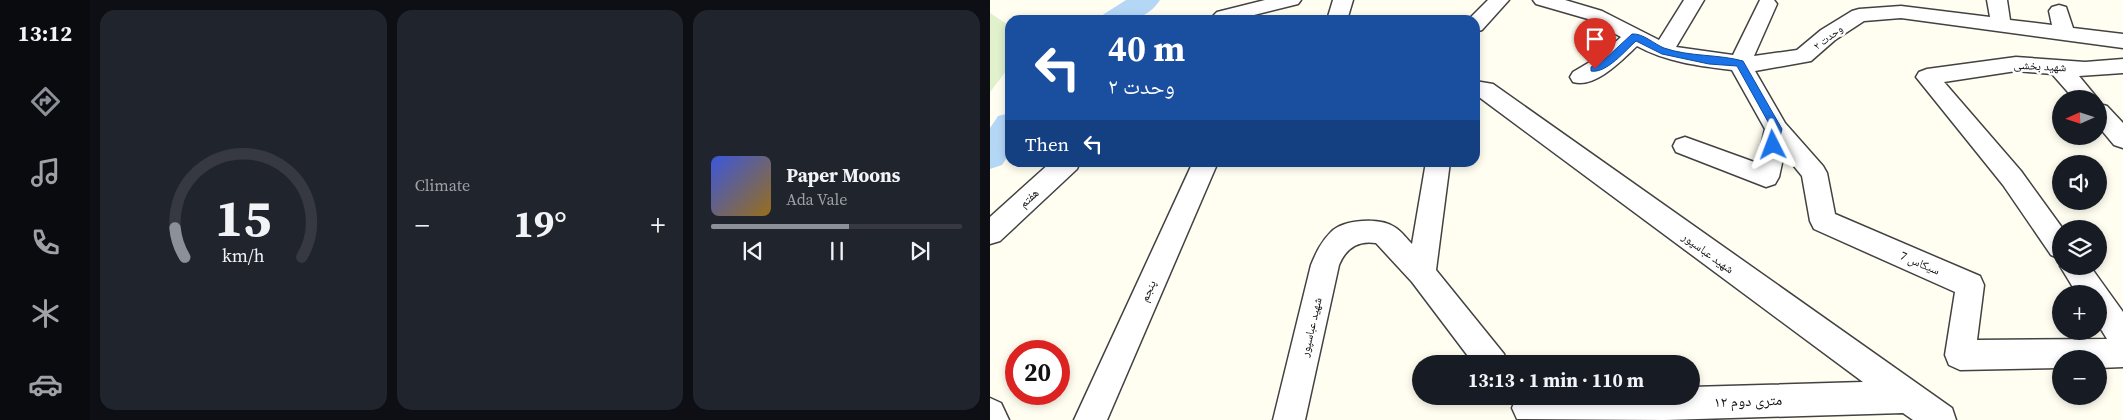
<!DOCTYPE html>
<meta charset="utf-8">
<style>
:root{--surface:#171b24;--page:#20242c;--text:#f1f3f6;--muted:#9ea1a6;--line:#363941;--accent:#8c9099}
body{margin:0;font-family:"Source Serif 4","Noto Naskh Arabic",serif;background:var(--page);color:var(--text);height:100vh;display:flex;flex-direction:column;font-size:19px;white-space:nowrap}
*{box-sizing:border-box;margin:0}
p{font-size:16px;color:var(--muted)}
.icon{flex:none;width:28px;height:28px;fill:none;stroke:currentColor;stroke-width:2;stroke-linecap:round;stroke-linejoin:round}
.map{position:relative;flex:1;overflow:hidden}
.panel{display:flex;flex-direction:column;gap:10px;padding:10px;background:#0d0f14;width:900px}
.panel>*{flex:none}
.hud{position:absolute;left:15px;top:15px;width:475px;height:152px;border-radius:15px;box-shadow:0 2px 8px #0003;background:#1a4fa0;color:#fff;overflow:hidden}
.needle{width:32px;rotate:267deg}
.tools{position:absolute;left:1062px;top:90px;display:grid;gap:10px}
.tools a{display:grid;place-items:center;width:55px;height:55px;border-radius:50%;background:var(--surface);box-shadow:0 2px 8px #0003;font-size:25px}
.speed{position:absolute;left:15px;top:340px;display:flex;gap:10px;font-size:25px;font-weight:700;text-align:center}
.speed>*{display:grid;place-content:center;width:65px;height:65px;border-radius:50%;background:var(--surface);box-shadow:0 2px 8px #0003;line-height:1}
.speed .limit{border:8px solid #d22;background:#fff;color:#111}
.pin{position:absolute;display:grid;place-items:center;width:42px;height:42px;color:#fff;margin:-51px -21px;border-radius:50% 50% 50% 0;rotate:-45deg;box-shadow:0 0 5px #0007}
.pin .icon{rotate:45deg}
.me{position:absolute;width:55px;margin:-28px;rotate:357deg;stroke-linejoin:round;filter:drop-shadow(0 0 4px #0008)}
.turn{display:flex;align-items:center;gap:18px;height:105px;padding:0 20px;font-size:22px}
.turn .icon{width:65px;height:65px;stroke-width:2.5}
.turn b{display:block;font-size:35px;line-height:42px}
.then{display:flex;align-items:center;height:48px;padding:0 20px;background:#0003;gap:10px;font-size:19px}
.big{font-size:38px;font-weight:700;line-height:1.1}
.panel .tile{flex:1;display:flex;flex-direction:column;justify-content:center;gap:8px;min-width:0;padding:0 18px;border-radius:15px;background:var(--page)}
.panel .dial{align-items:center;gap:0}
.dial svg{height:130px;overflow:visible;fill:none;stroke:var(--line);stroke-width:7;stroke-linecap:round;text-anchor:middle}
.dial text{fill:var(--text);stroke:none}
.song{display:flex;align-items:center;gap:15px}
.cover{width:60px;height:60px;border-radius:8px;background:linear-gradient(135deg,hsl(230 70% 55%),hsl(40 70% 35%))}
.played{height:5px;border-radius:2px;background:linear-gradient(90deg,var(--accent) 55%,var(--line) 55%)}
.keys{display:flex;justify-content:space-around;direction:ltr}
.heat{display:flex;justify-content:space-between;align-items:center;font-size:28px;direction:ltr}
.panel .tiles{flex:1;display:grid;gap:10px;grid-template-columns:repeat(3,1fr)}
.trip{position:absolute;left:422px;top:355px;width:288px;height:50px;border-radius:25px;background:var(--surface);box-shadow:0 2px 8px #0003;font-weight:700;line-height:50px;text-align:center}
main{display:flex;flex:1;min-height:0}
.menu{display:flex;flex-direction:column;width:90px;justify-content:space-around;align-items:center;background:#090b0e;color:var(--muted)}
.menu .icon{width:35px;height:35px}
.menu .active{color:var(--accent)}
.menu b{font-size:22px;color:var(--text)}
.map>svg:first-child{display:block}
</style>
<main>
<nav class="menu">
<b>13:12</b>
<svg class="icon active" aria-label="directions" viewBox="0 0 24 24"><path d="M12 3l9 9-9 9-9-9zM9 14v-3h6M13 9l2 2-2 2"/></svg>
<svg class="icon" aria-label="music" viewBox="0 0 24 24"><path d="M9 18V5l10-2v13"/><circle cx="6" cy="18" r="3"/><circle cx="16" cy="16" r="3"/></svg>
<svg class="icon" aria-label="phone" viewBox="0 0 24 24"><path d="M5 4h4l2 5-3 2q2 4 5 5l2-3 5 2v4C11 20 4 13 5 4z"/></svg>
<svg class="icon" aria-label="climate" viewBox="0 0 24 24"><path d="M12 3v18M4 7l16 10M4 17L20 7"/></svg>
<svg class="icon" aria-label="car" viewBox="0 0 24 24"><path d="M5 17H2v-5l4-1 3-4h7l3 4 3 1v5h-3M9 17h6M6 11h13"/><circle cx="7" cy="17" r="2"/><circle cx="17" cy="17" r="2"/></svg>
</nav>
<section class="panel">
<div class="tiles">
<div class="tile dial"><svg viewBox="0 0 100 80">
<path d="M14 69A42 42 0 1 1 86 69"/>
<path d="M14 69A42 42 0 0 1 8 51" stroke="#8c9099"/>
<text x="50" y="56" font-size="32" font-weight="700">15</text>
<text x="50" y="72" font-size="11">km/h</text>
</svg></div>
<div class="tile"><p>Climate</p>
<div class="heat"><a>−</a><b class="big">19°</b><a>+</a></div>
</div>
<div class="tile">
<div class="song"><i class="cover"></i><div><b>Paper Moons</b><p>Ada Vale</p></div></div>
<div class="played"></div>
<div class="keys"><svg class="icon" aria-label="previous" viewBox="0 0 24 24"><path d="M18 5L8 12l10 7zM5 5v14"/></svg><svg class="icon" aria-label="pause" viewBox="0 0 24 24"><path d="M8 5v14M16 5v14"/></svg><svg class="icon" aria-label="next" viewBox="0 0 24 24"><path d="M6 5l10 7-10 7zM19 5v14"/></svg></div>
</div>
</div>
</section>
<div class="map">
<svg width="1133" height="420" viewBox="0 0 1133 420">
<rect width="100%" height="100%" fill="#fffef1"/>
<path fill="#e0f1cc" d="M0,13L20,26V66L0,92Z"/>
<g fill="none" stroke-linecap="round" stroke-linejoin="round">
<path fill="#b5d7f6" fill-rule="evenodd" d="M136,0H170C155,23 133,20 109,20L114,14Z
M20,113V153L12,165L0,169V128L8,116Z"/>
<g stroke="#424242" stroke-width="3">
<path id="minor" d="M275,0H311L308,4L244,20H219L227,12Z
M343,0H363L357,20H337Z
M498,0H519L492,30L485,32V20H478Z
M543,0H575L612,11L669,40L694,0H714L686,47L743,55L770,0H784L787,4L764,56L807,50L831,30L862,11L869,9L911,6L1000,17L997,0H1017L1020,20L1062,25L1059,11L1062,7L1069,5L1076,7L1083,28L1133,34V48L911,18L874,21L845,40L821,61L765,71L795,123L833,166L837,173L845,214L990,276L994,285L987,340L1117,339L1109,326V294H1087L1070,266L1071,263V266H1100L1133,312V367L1109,368V359H1071V368L970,370L959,365L955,355L965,292L824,229L820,221L812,176L794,154L789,177L785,184L776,187L686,152L683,146L686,140L695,137L767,163L775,129L742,70C709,66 676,62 647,46C632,60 605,89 583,82L580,77L583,72L610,56L631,37L598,19L546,4Z
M1026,57L1095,62L1133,59V73L1089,76L1108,99H1084L1062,74L1026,71L954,82L1031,171L1073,229H1071V259L1061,255L1013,185L926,77L929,72L937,69Z
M485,81L503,84L962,408L966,420H923L913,413L675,420L527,419L522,408L527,396H701V387L873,382L489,97H485Z
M1109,104L1117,106L1133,123V148L1124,145L1109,127Z
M61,162H90L87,169L10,241L0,244V217Z
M203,162H228L117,420H84Z
M436,162H460L446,270L514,354L518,364H484L422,282L386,243C368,240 356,248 349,265L315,420H283L321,265C326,253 331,242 341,232C354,219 391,217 406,228C412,232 417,239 422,244Z
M0,398L11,403L19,420H0Z"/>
</g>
<use href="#minor" fill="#fff" fill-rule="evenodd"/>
</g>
<path fill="#1a73e8" stroke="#114b97" d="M642,34C653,33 664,44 674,48C700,57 728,54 753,61L792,129L787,148L783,149L778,145L782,129L747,66L719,64L672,54L646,41C636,50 616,74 601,71V67L615,59Z"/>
<g text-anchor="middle" stroke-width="5" stroke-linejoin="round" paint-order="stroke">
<g font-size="11" fill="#0f0f0f" stroke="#fff">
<text transform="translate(838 37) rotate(-37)" y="4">وحدت ۲</text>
</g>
<g font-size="12" fill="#0f0f0f" stroke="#fff">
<text transform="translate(1050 66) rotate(3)" y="4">شهید بخشی</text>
<text transform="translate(39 198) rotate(-42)" y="4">هفتم</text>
<text transform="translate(718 253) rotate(36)" y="4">شهید عباسپور</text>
<text transform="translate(930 263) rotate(23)" y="4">سیکاس 7</text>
<text transform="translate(158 291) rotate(-66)" y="4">پنجم</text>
<text transform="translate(321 327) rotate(-77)" y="4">شهید عباسپور</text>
</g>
<g font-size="15" fill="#0f0f0f" stroke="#fff">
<text transform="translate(758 401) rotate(-2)" y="5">۱۲ متری دوم</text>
</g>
</g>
</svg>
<div class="tools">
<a><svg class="needle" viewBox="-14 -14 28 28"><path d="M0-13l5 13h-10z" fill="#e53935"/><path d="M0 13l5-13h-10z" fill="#9ea1a6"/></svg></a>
<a><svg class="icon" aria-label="sound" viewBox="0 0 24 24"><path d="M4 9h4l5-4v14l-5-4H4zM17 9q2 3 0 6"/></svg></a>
<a><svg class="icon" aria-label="layers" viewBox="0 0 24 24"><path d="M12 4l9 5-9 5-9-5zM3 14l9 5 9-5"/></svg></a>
<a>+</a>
<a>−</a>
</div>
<div class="speed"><div class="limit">20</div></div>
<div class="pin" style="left:605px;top:69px;background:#d93025"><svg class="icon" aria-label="arrive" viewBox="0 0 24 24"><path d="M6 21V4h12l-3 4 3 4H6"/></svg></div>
<svg class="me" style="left:783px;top:145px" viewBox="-20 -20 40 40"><path d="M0-17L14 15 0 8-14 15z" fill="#1a73e8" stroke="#fff" stroke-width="4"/></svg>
<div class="trip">13:13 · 1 min · 110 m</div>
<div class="hud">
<div class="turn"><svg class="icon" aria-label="left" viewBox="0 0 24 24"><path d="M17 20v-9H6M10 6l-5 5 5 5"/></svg><div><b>40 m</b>وحدت ۲</div></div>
<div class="then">Then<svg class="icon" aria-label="left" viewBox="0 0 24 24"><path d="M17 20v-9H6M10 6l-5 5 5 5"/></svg></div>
</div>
</div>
</main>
